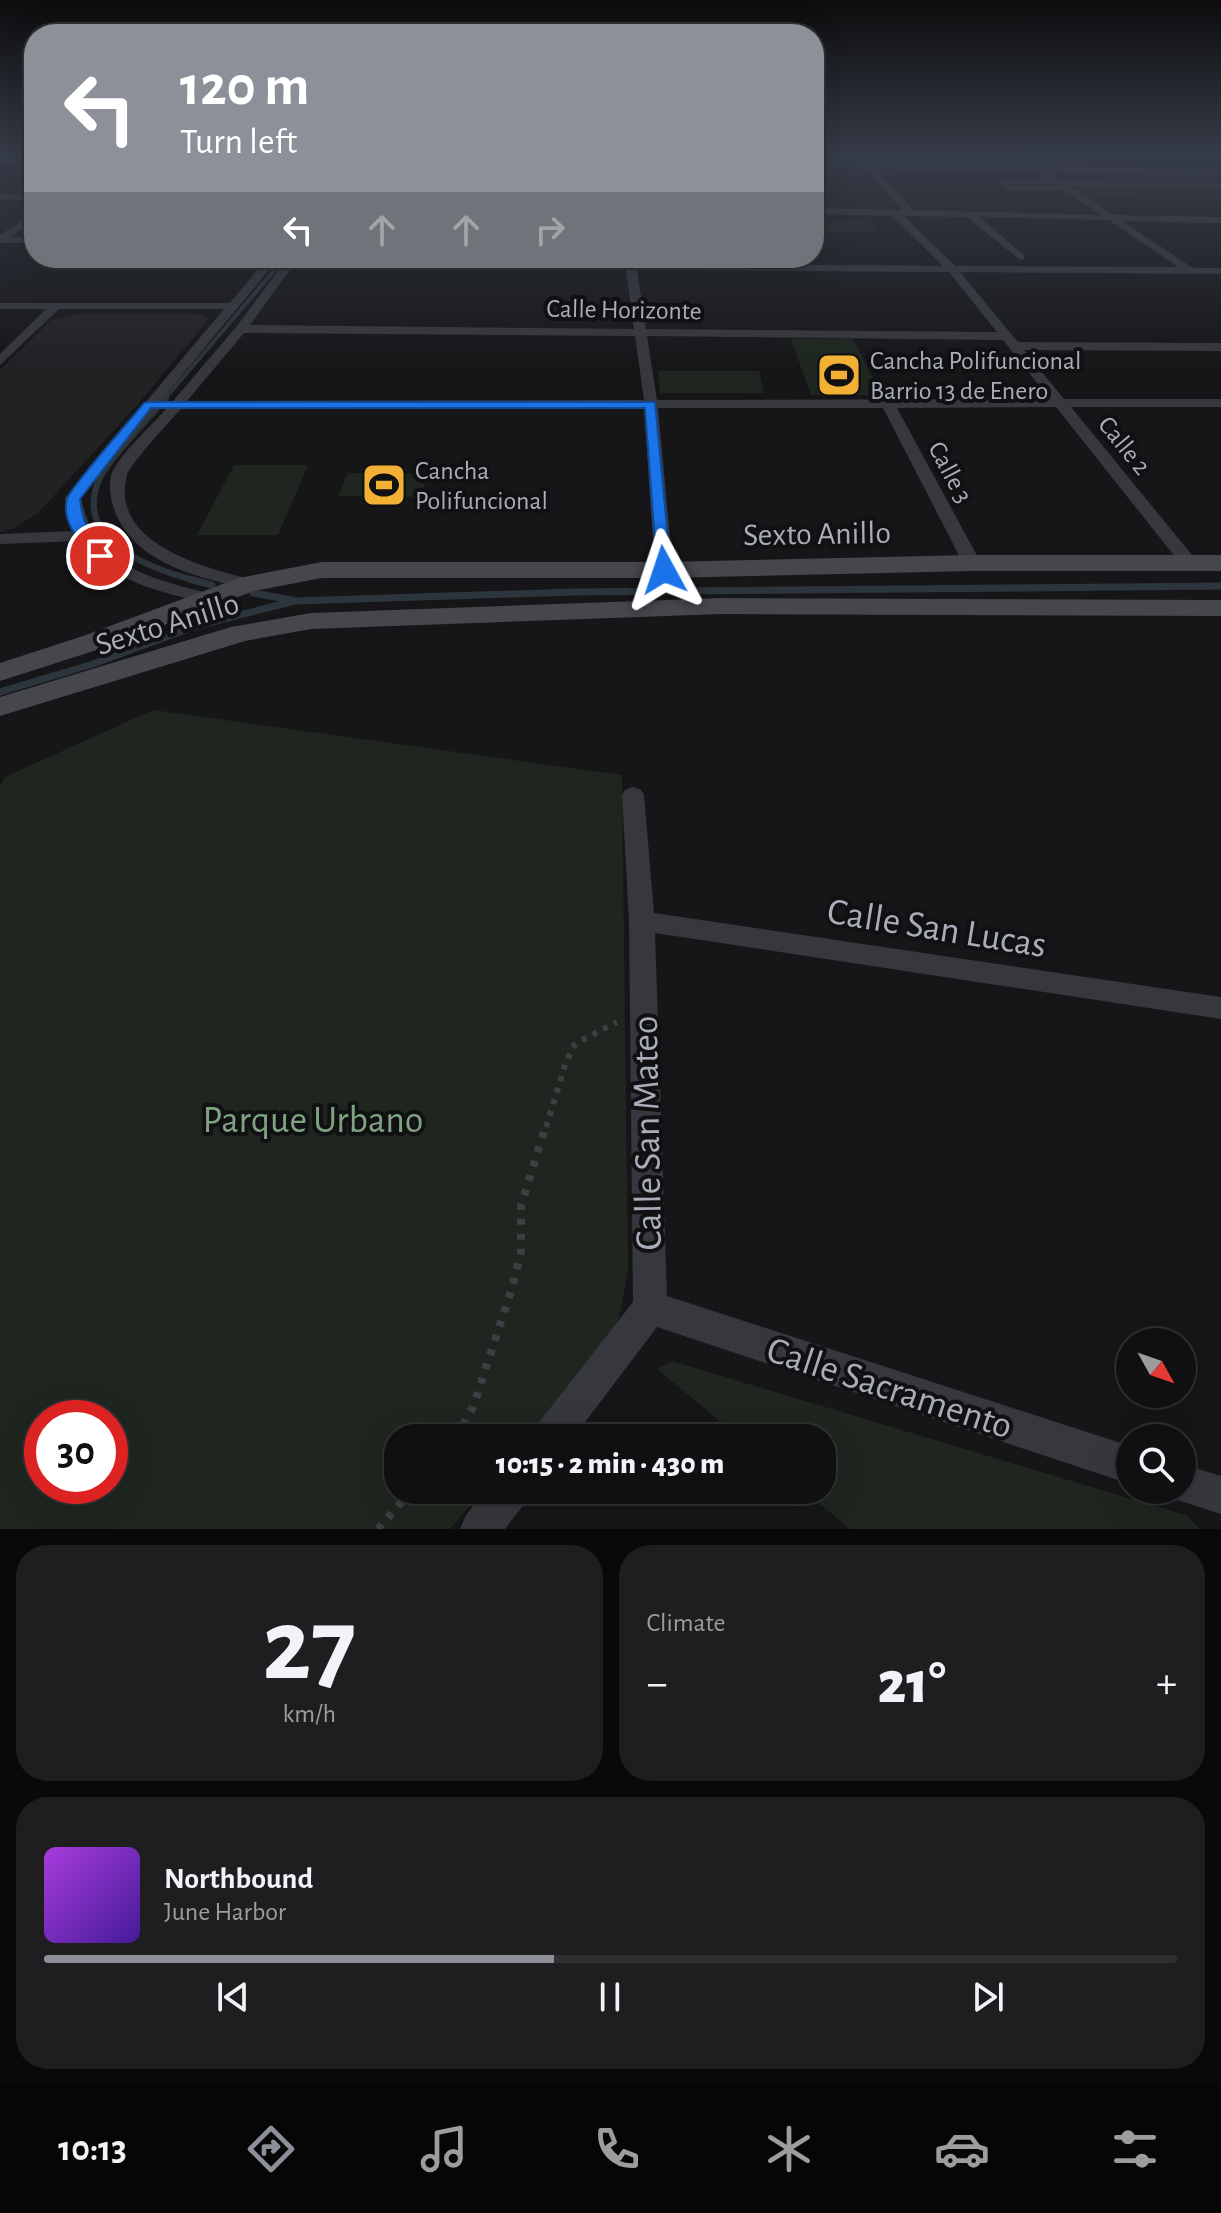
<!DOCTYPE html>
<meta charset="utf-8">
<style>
:root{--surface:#101012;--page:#1e1e20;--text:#f1f3f6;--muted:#9c9d9f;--line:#303032;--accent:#8c9099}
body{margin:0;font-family:"Alegreya Sans",sans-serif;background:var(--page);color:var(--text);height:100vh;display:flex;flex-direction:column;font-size:30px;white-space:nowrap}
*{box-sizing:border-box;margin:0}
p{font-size:26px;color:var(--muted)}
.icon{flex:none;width:44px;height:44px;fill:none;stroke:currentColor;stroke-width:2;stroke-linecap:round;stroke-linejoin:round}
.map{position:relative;height:1529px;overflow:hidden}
.panel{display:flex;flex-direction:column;gap:16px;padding:16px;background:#09090a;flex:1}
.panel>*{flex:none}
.top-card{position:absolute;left:24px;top:24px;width:800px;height:244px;border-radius:32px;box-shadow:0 8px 32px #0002,0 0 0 2px var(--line);background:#8c9099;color:#fff;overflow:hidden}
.needle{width:52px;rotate:130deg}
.tools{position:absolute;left:1116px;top:1328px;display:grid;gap:16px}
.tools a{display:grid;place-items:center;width:80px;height:80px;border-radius:50%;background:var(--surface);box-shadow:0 8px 32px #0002,0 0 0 2px var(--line);font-size:40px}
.speed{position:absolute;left:24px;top:1400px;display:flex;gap:16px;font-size:40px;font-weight:700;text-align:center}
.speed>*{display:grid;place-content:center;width:104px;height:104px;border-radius:50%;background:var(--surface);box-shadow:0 8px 32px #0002,0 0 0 2px var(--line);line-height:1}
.speed .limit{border:12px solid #d22;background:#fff;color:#111}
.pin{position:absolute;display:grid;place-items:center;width:68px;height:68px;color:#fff;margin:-34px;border:4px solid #fff;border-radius:50%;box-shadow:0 2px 8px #0007}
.me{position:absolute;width:88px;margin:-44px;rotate:355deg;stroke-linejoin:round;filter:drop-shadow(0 0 6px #0008)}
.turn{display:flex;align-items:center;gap:28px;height:168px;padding:0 24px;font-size:36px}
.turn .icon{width:104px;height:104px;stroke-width:2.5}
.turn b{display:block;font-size:56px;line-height:68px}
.lanes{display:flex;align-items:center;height:76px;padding:0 24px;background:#0003;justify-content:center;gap:40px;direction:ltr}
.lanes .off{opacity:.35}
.big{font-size:60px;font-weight:800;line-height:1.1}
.panel .tile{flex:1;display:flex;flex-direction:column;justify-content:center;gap:12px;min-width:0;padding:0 28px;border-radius:32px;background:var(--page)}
.panel .dial{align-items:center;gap:0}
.dial b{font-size:104px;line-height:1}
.song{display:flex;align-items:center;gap:24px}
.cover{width:96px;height:96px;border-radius:12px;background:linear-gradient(135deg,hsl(280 70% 55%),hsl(260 70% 35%))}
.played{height:8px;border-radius:4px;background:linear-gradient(90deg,var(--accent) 45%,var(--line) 45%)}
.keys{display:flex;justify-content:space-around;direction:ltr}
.heat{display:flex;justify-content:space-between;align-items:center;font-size:44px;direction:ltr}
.panel .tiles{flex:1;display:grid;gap:16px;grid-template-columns:1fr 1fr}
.tile:last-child{grid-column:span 2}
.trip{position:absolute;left:384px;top:1424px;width:452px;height:80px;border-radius:32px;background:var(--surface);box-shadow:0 8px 32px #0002,0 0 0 2px var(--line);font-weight:800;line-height:80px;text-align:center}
.tabs{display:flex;height:128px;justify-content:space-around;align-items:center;background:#060607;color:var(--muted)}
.tabs .icon{width:56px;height:56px}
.tabs .on{color:var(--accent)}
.tabs b{font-size:36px;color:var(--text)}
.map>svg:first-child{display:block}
</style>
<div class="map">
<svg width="1221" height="1529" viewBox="0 0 1221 1529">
<rect width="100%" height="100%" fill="#161618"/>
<path fill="#222225" d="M1059,173L1221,176V200L1090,198Z
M77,314H193L205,315L209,319L138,404L39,512L15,528L0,532V370L51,320Z"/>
<path fill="#1e261f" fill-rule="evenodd" d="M868,221L877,232L814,233V222Z
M791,339H853L882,395H811Z
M658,371H759L764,393H660Z
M234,465H308L278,535H197Z
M348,473L428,474L421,497L338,496Z
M153,710L622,775L628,1270L616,1334L527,1438H398V1490H483L450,1529H0V785L5,777ZM42,1418H110V1486H42Z
M672,1361L1188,1516L1199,1529H850L803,1490H822V1438H740L657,1369Z"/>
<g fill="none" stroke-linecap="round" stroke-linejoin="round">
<path stroke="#2c353c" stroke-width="3" d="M0,160L34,161
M281,262L284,258"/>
<path stroke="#2c353c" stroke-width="4" d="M164,400L283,260"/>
<path stroke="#2c353c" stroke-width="6" d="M166,398C150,417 107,461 99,480C72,541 154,570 197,581"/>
<path stroke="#2c353c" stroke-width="7" d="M189,579L212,585
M253,593L292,600
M0,692L93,664L196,626L295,601L574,592L1221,586"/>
<path stroke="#3d3f44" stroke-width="6" stroke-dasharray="5 7" stroke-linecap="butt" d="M546,1127L566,1062L575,1044L617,1022"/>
<path stroke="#3d3f44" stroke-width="8" stroke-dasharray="6 9" stroke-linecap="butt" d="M456,1438L473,1407L512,1288L521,1252V1206L546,1125
M378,1529L412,1490"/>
<path stroke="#37383d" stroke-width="5" d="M1057,181L1002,182L1010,188H1066
M1060,183L1221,186"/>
<path fill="#37383d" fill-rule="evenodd" d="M0,160L34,161V165L0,164Z
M814,164L1221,169V175L1050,172L1114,215L1221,217V223L1122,221L1193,268H1221V274L960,272L1018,342L1221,343V351L1024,350L1064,399H1221V407H1071L1196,560L1199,564L1196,568H1184L1056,407L897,408L981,563L972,568L963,563L883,408H658L673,570L664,575L655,570L644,408L181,409C170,421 130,464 127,475C109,545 207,568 254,580L257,584L254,588L248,589C197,577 131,563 113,506C110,497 108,479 113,470C126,448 149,428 166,409H154L81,498C95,567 152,579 212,594L215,598L206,603C160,592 110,581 79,541L0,544V534L74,531L65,498L224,309H59L0,365V354L46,309H0V303H230L267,258H278L276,261L298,258L296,261L943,266L893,216L814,214V208L902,210L866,169L814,168ZM875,169L1038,172L1101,215L913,210ZM904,216L967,217L1020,260L1024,259V255L979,217L1109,220L1178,267L955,266ZM271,267H281L237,326L173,401H161ZM292,267L626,270L634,329L250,325ZM637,270L949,272L997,332L646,329ZM244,333L635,336L644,400L187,401ZM647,336L1003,340L1050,399L657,400Z
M0,194H34V200H0Z
M34,213V220L11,237H34V243H0V235Z
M633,787L641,790L644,795L654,913L1221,997V1019L655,933L667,1296L1130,1446V1484L657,1327L573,1438H531L537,1425L633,1302L629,921L622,795L625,790Z
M1182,1464L1221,1476V1514L1168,1497L1166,1490H1182Z
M486,1490H529L524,1504L505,1529H460L466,1515Z"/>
<path fill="#45474d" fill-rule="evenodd" d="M972,555H1221V571H972L664,578H322L254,591L103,648L0,681V663L83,636L239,578L322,562H664Z
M721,598L1221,600V616L721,614L311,629L245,641L0,716V697L231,627L311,613Z"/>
<path fill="#63666e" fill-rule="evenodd" d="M1221,154V160L1213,155V154Z"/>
</g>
<linearGradient id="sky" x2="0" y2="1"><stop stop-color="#0c0c0d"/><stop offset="0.42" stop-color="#363c48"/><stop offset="1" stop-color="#363c48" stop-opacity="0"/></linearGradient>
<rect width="1221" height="368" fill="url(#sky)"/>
<path fill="#1a73e8" stroke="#114b97" stroke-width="2" d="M655,402L671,570L664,575L657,570L645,408H151L80,499C82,525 92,536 107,556L105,559H95C81,543 61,523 67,499C69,489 133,417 144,403L148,402Z"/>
<defs>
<g id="stadium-square" transform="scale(2.3)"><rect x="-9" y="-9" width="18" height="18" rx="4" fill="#f2b134" stroke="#111113"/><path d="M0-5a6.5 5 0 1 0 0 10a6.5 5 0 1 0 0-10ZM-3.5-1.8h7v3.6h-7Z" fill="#111"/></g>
</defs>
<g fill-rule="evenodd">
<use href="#stadium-square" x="839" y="375"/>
<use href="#stadium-square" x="384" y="485"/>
</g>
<g text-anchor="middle" stroke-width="8" stroke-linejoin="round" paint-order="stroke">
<g font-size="26" fill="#a8adb8" stroke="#111113">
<text transform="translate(624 309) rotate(1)" y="9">Calle Horizonte</text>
<text transform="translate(1125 445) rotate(51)" y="9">Calle 2</text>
<text transform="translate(951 472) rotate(62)" y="9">Calle 3</text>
</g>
<g font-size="26" fill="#a8adb8" stroke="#111113" text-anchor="start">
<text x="870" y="369">Cancha Polifuncional<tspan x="870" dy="30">Barrio 13 de Enero</tspan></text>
<text x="415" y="479">Cancha<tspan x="415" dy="30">Polifuncional</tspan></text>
</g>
<g font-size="32" fill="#a8adb8" stroke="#111113">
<text transform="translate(817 533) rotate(-1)" y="11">Sexto Anillo</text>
<text transform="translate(167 623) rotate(-17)" y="11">Sexto Anillo</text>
</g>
<g font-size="38" fill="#a8adb8" stroke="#111113">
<text transform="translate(937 927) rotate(9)" y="13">Calle San Lucas</text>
<text transform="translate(646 1133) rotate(-91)" y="13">Calle San Mateo</text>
<text transform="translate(890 1387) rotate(18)" y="13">Calle Sacramento</text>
</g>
<g font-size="38" fill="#7fa381" stroke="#111113">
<text x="313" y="1132">Parque Urbano</text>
</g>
</g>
</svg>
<div class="tools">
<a><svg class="needle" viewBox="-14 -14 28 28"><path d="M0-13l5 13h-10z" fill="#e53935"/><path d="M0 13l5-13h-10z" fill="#9c9d9f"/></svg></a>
<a><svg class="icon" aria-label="search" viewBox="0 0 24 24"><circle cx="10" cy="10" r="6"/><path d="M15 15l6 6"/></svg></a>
</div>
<div class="speed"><div class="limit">30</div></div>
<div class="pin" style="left:100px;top:556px;background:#d93025"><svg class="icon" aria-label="arrive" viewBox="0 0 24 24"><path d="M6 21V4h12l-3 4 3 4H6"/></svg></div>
<svg class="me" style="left:664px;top:570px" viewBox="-20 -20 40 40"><path d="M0-17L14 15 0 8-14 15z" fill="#1a73e8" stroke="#fff" stroke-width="4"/></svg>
<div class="trip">10:15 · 2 min · 430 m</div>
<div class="top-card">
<div class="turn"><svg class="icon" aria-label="left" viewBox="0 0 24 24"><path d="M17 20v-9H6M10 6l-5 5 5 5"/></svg><div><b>120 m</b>Turn left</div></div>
<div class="lanes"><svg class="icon" aria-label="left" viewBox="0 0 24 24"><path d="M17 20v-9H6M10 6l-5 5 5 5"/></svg><svg class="icon off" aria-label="ahead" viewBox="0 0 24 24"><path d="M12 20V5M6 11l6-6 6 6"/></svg><svg class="icon off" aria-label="ahead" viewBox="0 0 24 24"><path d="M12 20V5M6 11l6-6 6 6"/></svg><svg class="icon off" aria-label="right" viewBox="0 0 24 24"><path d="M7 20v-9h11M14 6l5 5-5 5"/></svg></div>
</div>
</div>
<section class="panel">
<div class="tiles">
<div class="tile dial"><b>27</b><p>km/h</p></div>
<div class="tile"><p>Climate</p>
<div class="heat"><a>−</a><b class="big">21°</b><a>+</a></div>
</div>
<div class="tile">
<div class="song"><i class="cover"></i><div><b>Northbound</b><p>June Harbor</p></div></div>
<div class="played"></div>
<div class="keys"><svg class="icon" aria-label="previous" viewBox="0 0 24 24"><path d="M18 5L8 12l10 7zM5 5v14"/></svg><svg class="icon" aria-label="pause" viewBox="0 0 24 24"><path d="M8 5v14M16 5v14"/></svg><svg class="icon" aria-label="next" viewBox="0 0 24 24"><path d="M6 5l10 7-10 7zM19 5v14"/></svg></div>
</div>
</div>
</section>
<nav class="tabs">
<b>10:13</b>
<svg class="icon on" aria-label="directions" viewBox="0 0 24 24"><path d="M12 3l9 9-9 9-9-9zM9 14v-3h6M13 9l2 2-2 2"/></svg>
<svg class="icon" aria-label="music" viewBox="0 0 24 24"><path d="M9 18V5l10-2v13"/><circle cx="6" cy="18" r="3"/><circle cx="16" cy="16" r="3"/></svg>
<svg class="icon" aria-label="phone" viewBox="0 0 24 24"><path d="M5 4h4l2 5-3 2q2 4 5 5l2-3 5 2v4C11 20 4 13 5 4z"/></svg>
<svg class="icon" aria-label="climate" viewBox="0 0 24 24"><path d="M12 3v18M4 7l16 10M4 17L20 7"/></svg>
<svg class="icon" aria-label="car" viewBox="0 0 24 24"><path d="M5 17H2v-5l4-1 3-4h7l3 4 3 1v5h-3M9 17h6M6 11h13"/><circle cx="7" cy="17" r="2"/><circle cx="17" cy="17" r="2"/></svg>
<svg class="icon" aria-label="filters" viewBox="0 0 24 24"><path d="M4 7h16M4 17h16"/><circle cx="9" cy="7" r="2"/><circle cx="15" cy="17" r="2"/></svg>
</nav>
